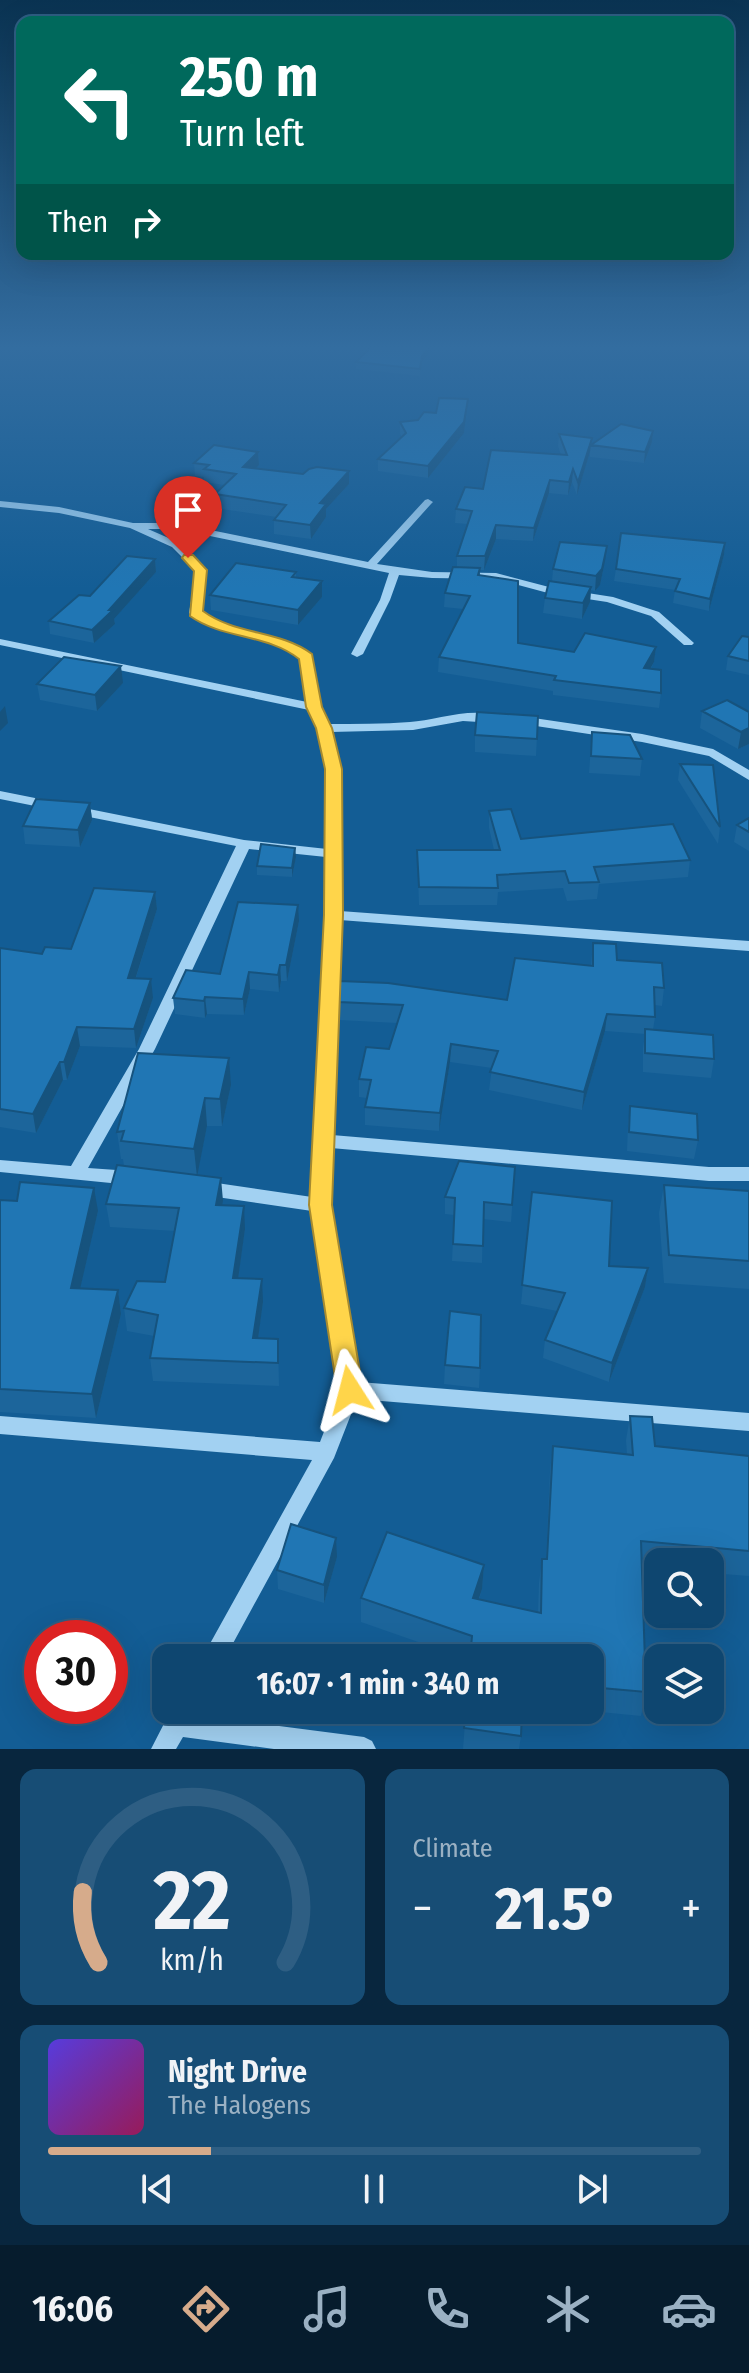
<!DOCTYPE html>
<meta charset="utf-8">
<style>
:root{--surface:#0e4670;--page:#174d75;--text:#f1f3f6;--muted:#9bb1c3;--line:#2e5e83;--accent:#d6ab8b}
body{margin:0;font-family:"Fira Sans Condensed",sans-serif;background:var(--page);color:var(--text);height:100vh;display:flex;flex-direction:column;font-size:30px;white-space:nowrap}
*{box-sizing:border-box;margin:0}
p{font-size:26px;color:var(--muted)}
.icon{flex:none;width:44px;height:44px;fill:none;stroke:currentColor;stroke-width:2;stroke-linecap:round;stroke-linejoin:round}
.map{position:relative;height:1749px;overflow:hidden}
.details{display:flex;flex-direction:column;gap:20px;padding:20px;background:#08263e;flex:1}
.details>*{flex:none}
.top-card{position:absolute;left:16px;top:16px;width:718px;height:244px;border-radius:16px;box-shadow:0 8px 32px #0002,0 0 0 2px var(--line);background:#00695c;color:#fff;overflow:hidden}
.controls{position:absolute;left:644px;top:1548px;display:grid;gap:16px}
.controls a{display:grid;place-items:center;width:80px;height:80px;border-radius:16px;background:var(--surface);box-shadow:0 8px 32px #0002,0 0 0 2px var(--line);font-size:40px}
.speed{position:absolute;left:24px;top:1620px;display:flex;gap:16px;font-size:40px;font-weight:700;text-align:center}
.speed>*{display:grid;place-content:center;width:104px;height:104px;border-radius:50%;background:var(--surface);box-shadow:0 8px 32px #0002,0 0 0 2px var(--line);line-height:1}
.speed .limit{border:12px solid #d22;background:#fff;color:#111}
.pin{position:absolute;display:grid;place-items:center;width:68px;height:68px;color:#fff;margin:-82px -34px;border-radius:50% 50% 50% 0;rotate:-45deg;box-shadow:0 0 8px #0007}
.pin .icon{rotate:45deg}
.me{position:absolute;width:88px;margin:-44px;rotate:351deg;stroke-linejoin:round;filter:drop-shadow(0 0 6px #0008)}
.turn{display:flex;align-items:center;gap:28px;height:168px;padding:0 32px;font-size:36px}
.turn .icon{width:104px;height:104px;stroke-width:2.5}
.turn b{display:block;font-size:56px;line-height:68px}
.then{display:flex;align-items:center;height:76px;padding:0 32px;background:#0003;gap:16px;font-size:30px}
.big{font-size:60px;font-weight:700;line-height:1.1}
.details .widget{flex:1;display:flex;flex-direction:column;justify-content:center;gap:12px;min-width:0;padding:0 28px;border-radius:16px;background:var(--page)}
.details .dial{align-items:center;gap:0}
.dial svg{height:208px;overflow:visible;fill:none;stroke:var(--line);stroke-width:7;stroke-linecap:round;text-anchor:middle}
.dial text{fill:var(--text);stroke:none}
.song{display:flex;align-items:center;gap:24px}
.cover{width:96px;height:96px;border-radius:12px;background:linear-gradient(135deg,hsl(250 70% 55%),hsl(330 70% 35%))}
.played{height:8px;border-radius:4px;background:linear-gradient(90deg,var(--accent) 25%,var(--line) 25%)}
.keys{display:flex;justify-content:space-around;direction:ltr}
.heat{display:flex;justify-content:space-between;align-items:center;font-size:44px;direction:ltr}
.details .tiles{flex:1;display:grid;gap:20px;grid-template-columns:1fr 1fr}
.widget:last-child{grid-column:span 2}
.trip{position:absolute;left:152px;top:1644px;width:452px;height:80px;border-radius:16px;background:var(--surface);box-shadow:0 8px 32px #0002,0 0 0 2px var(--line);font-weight:700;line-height:80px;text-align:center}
.menu{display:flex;height:128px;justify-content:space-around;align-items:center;background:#061c2d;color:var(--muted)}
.menu .icon{width:56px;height:56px}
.menu .on{color:var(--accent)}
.menu b{font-size:36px;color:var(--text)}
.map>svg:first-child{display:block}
</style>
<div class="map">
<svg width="749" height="1749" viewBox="0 0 749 1749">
<rect width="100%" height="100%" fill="#135d95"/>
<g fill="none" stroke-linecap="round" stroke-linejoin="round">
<path fill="#a2d1f2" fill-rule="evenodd" d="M428,499L433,502L431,504L377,564L432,572L496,573L549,587L613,597L659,612L694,643L692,645H684L651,616L607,602L548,593L496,579L432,578L399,575L390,600L363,654L357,657L351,654L380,600L389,573L176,529H148L180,543L206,570L201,612C235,632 276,633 310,655L320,707L328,724C355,724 383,724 410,722C435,721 479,704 501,719L495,723L463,721L413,730L331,732L340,769V911L749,941V951L340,920L332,1135L709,1167H749V1181H709L331,1148L329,1205L359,1382L749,1413V1431L357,1399L334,1458L225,1658H202L312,1460L0,1434V1416L320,1442L340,1390L312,1211L203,1195L197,1193L194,1188L197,1183L203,1181L312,1197L326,915V857L249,849L155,1049L88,1168L131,1171L137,1173L140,1178L137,1183L131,1185L0,1172V1160L71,1166L139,1049L236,846L74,814L69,813L67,810L69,807L74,806L244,840L327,849C327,798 332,757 309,710L0,645V639L307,702L300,658C267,636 226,636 191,615L189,613L196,571L172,547L130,528L59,513L0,507V501L59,507L133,523H176L368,562L425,500Z
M520,716L642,734L713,749L749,770V780L709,756L642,742L516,723L514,720L516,717Z
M0,791L50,801L57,805L50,809L0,799Z
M171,1710H196L194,1715L364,1737L372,1741L376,1749H274L183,1737L176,1749H151Z"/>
</g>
<path fill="#1c659b" d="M373,345H460L458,348L433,346L422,362L420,376L356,369V362Z
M468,399L464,433L428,478L378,471V459L402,437L400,434V422L418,420Z
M653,431L652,442L644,463L590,457V452L577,495L572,482L568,495L549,493L533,541L496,539L484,570H480V576L518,643L574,652L656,647L654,662L651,669L661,693L659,708L553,695V691L438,672L439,657L463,609L444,607L445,593L457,567V556L467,524L455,523L456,509L483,489L561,455L558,446L559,434L591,445Z
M258,452L259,465L255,468L349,484L326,509V517L311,539L274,534V520L277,517L215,508V494L224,485L204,482V477L195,476L194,463Z
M725,543L724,555L709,611L673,603L675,590L614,581L616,569Z
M155,559L156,572L114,619L115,624L94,643L50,634L49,621Z
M605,561L600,585L595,591L591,590L590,602L582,619L543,613L545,598L552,581L553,569Z
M296,572V577L322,581V597L298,625L211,610L210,595Z
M749,637V675L726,670L728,656Z
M123,683L97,711L40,700L37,684Z
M702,711L749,712V744L738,749L700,728Z
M538,716L536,756L475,752V735Z
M592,732L642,759L640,776L589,773Z
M680,764L720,827L718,844L678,780Z
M90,803L92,820L80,847L25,844L23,826Z
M489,811L521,839L690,860L688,877L599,884L597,899L567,901L563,888L498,892L497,905H419L417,850H494L489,828Z
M749,818V851L734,842L737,825Z
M296,857L292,877L257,875V866Z
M155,892L157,909L136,978L153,998L136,1048L80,1046L67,1080H63L36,1133L0,1127V948L42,954L71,949Z
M299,921L287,981H281L279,992L250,989L244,1015L207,1014L205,1018L175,1014L173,998L220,974Z
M593,943L617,960L664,988L662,1006L655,1005V1017L653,1030L714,1059L711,1078L643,1072V1048L645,1034L605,1031L582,1110L489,1090L492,1068L450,1062L439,1131L365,1125V1107L367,1098L359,1097V1079L389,1049L397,1023L339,1020V1002L507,1000L591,966Z
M231,1085L222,1126H207L197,1175L223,1201L222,1205L245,1229L238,1278L263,1302L258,1338L278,1339L279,1386L153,1381L150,1358L154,1336L127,1331L124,1308L165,1282L175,1231L110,1227L106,1204L124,1166L123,1159H121L117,1132Z
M630,1106L698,1140L694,1159L627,1151L628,1125Z
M515,1167L511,1222L483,1219L482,1263L452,1261L454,1215L445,1214V1197Z
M664,1185L749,1191V1289L664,1283L659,1213Z
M532,1192L609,1266L648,1268L645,1287L609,1382L543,1358L545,1340L557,1311L521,1304Z
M0,1200L98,1211L80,1288L118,1290L121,1314L96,1418L0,1412Z
M445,1365L480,1368L479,1388L444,1384Z
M630,1416L655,1446L749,1456V1576L710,1573V1562H658V1568L641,1566L646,1692L641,1716L580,1710H590V1658H464L361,1622V1598L484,1565L482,1589L479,1600L538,1613L539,1583L542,1559H546L550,1471L553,1446L627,1454L626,1440Z
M337,1557L324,1603L278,1589L277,1570Z
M466,1710L521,1736L519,1749H463Z"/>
<path fill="#16537e" d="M430,345H433V346L422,362L420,376L422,356Z
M468,399L464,433L428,478V466Z
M653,431L652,442L644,463L645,452Z
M592,438L590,452L577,495L578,482Z
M258,452L259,465L244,480L243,467Z
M573,469L572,482L568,495L569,482Z
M349,471V484L326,509V517L311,539L310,525L320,503Z
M550,480L549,493L533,541L534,528Z
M496,525V539L484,570L485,556Z
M725,543L724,555L709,611L710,599Z
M607,546L605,561L600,585L595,591L596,576Z
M155,559L156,572L114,619L115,624L94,643L92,630Z
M322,581V597L298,625V610Z
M591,587L590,602L582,619L583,603Z
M656,647L654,662L642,683L644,668Z
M121,666L123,683L97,711L95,695Z
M5,706L8,723L0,731V712Z
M749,728V744L738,749L741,732Z
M90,803L92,820L80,847L78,830Z
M295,848L296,857L292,877V868Z
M155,892L157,909L130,996L128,978Z
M298,905L299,921L287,981L286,965Z
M280,965L281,981L279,992L278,975Z
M249,972L250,989L244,1015L243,999Z
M151,979L153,998L136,1048L134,1029Z
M205,997L207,1014L205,1018L204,1001Z
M607,1014L605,1031L582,1110L584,1092Z
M77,1027L80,1046L67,1080L64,1062Z
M451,1044L450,1062L439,1131L440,1113Z
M229,1058L231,1085L222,1126L220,1099Z
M60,1062L63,1080L36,1133L33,1114Z
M205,1098L207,1126L197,1177L194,1149Z
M221,1178L223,1201L218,1228L216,1205Z
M94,1188L98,1211L75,1311L71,1288Z
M244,1206L245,1229L235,1301L233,1278Z
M648,1268L645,1287L609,1382L612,1363Z
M262,1279L263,1302L255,1361L253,1338Z
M118,1290L121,1314L96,1418L92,1394Z
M336,1538L337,1557L324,1603V1585Z
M484,1565L482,1589L471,1622L473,1598Z"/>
<path fill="#2076b4" stroke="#16537e" stroke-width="2" d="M373,345H430L422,356L420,369L356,362Z
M439,398L468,399L464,422L428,466L378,459L406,433L400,422L418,420L424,412L436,413Z
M621,424L653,431L645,452L591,445Z
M559,434L592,438L578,482L573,469L569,482L550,480L534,528L496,525L485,556H457L472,511L456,509L465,487L483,489L491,450L567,455Z
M214,445L258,452L243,467L303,474L309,469L317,467L349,471L320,503L326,504L310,525L274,520L286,505L215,494L236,474L204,469L209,465L194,463Z
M621,533L725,543L710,599L675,591L680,579L616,569Z
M560,542L607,546L602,569L596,576L553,569Z
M127,556L155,559L109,610H113L92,630L49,621L79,595L90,596Z
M236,563L296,572L292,577L322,581L298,610L210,595Z
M453,567L480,568L478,575L518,581V643L574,652L585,633L656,647L644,668L661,670V693L554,680L556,676L439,657L470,596L445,593Z
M549,581L591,587L583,603L545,598Z
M742,636L749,637V661L728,656Z
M64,657L121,666L95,695L37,684Z
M727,700L749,712V728L741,732L702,711Z
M477,712L538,716L537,739L475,735Z
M592,732L630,735L642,759L591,756Z
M680,764L713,765L720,827Z
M36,799L90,803L78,830L23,826Z
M511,809L521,839L673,824L690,860L594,867L599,882L569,883L565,871L497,875L498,888L419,887L417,850H500L489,811Z
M749,818V832L737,825Z
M261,844L295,848L292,868L257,866Z
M94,888L155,892L128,978L151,979L134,1029L77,1027L64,1062H60L33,1114L0,1109V948L42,954L45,947L71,949Z
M238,902L298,905L286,965H280L278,975L249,972L243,999L205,997L204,1001L173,998L186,970L220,974Z
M593,943L616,944L617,960L662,963L664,988L654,987L655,1017L607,1014L584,1092L490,1072L498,1051L451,1044L440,1113L365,1107L371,1080L359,1079L366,1047L389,1049L403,1005L339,1002L340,981L388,983L507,1000L515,958L593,966Z
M645,1029L713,1035L714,1059L645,1053Z
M138,1053L229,1058L220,1099L205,1098L194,1149L121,1141L124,1131L117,1132Z
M630,1106L697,1114L698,1140L629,1132Z
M459,1161L515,1167L512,1205L484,1202L483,1246L453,1244L455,1198L445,1197Z
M117,1165L221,1178L216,1205L244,1206L233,1278L262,1279L253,1338L278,1339V1363L150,1358L158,1315L124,1308L137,1281L165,1282L179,1208L106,1204Z
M20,1182L94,1188L71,1288L118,1290L92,1394L0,1389V1200L17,1201Z
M664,1185L749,1191V1261L669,1255Z
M532,1192L612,1201L609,1266L648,1268L612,1363L545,1340L565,1293L522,1285Z
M450,1311L481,1315L480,1368L445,1365Z
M630,1416L652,1417L655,1446L749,1456V1551L641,1541L646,1692L590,1687V1658H470L472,1636L361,1598L387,1532L484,1565L473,1598L541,1613L542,1559H547L553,1446L633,1455Z
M291,1524L336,1538L324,1585L277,1570Z
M466,1710H522L521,1736L464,1728Z"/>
<linearGradient id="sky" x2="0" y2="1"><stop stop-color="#0a3352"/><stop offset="0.59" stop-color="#336da0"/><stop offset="1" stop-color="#336da0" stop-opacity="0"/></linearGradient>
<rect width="749" height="589" fill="url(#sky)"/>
<path fill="#ffd54a" stroke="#a68a30" stroke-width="2" d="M184,555H193L207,570L203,611C235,635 280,630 312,654L322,707L332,728L342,769L343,915L332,1205L363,1390L359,1398L350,1401L341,1398L337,1390L309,1205L324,915L325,769L316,728L306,707L299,659C268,634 222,639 190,616L194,571L182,558Z"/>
</svg>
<div class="controls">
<a><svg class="icon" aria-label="search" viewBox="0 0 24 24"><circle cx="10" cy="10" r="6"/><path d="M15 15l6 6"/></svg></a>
<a><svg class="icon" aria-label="layers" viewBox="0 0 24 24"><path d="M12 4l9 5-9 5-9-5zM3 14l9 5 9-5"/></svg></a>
</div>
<div class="speed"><div class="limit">30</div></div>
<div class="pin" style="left:188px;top:558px;background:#d93025"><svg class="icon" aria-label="arrive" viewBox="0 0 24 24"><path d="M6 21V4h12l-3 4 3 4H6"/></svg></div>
<svg class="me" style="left:350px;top:1390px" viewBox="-20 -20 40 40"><path d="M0-17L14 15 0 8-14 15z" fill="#ffd54a" stroke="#fff" stroke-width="4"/></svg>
<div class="trip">16:07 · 1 min · 340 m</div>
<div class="top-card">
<div class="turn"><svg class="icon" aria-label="left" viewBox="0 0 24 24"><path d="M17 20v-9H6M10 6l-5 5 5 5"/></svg><div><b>250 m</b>Turn left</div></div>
<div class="then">Then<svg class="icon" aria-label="right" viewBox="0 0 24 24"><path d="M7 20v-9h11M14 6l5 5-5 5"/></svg></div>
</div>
</div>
<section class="details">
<div class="tiles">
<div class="widget dial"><svg viewBox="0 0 100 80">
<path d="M14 69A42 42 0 1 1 86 69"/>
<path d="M14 69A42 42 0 0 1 8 42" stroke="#d6ab8b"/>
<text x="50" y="56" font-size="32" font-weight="700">22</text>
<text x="50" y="72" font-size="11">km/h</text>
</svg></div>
<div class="widget"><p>Climate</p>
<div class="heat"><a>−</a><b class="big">21.5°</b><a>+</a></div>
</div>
<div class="widget">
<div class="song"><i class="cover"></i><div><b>Night Drive</b><p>The Halogens</p></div></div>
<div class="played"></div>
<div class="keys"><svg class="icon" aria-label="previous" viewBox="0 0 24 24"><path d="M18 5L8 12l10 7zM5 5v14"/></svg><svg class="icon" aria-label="pause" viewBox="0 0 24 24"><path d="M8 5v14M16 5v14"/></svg><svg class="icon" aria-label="next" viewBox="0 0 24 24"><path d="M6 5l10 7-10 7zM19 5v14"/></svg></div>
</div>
</div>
</section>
<nav class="menu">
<b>16:06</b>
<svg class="icon on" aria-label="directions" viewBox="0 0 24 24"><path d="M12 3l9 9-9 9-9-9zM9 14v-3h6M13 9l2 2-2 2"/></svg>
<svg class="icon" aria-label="music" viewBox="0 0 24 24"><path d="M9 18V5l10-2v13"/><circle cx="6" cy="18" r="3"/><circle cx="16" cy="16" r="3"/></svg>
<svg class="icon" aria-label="phone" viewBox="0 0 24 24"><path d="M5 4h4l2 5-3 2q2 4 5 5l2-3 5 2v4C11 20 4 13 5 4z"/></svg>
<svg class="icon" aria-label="climate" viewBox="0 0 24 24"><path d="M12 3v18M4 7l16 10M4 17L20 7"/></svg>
<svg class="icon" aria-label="car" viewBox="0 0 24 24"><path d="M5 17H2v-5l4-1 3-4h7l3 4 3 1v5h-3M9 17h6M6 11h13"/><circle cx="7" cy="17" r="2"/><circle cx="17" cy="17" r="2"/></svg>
</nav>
